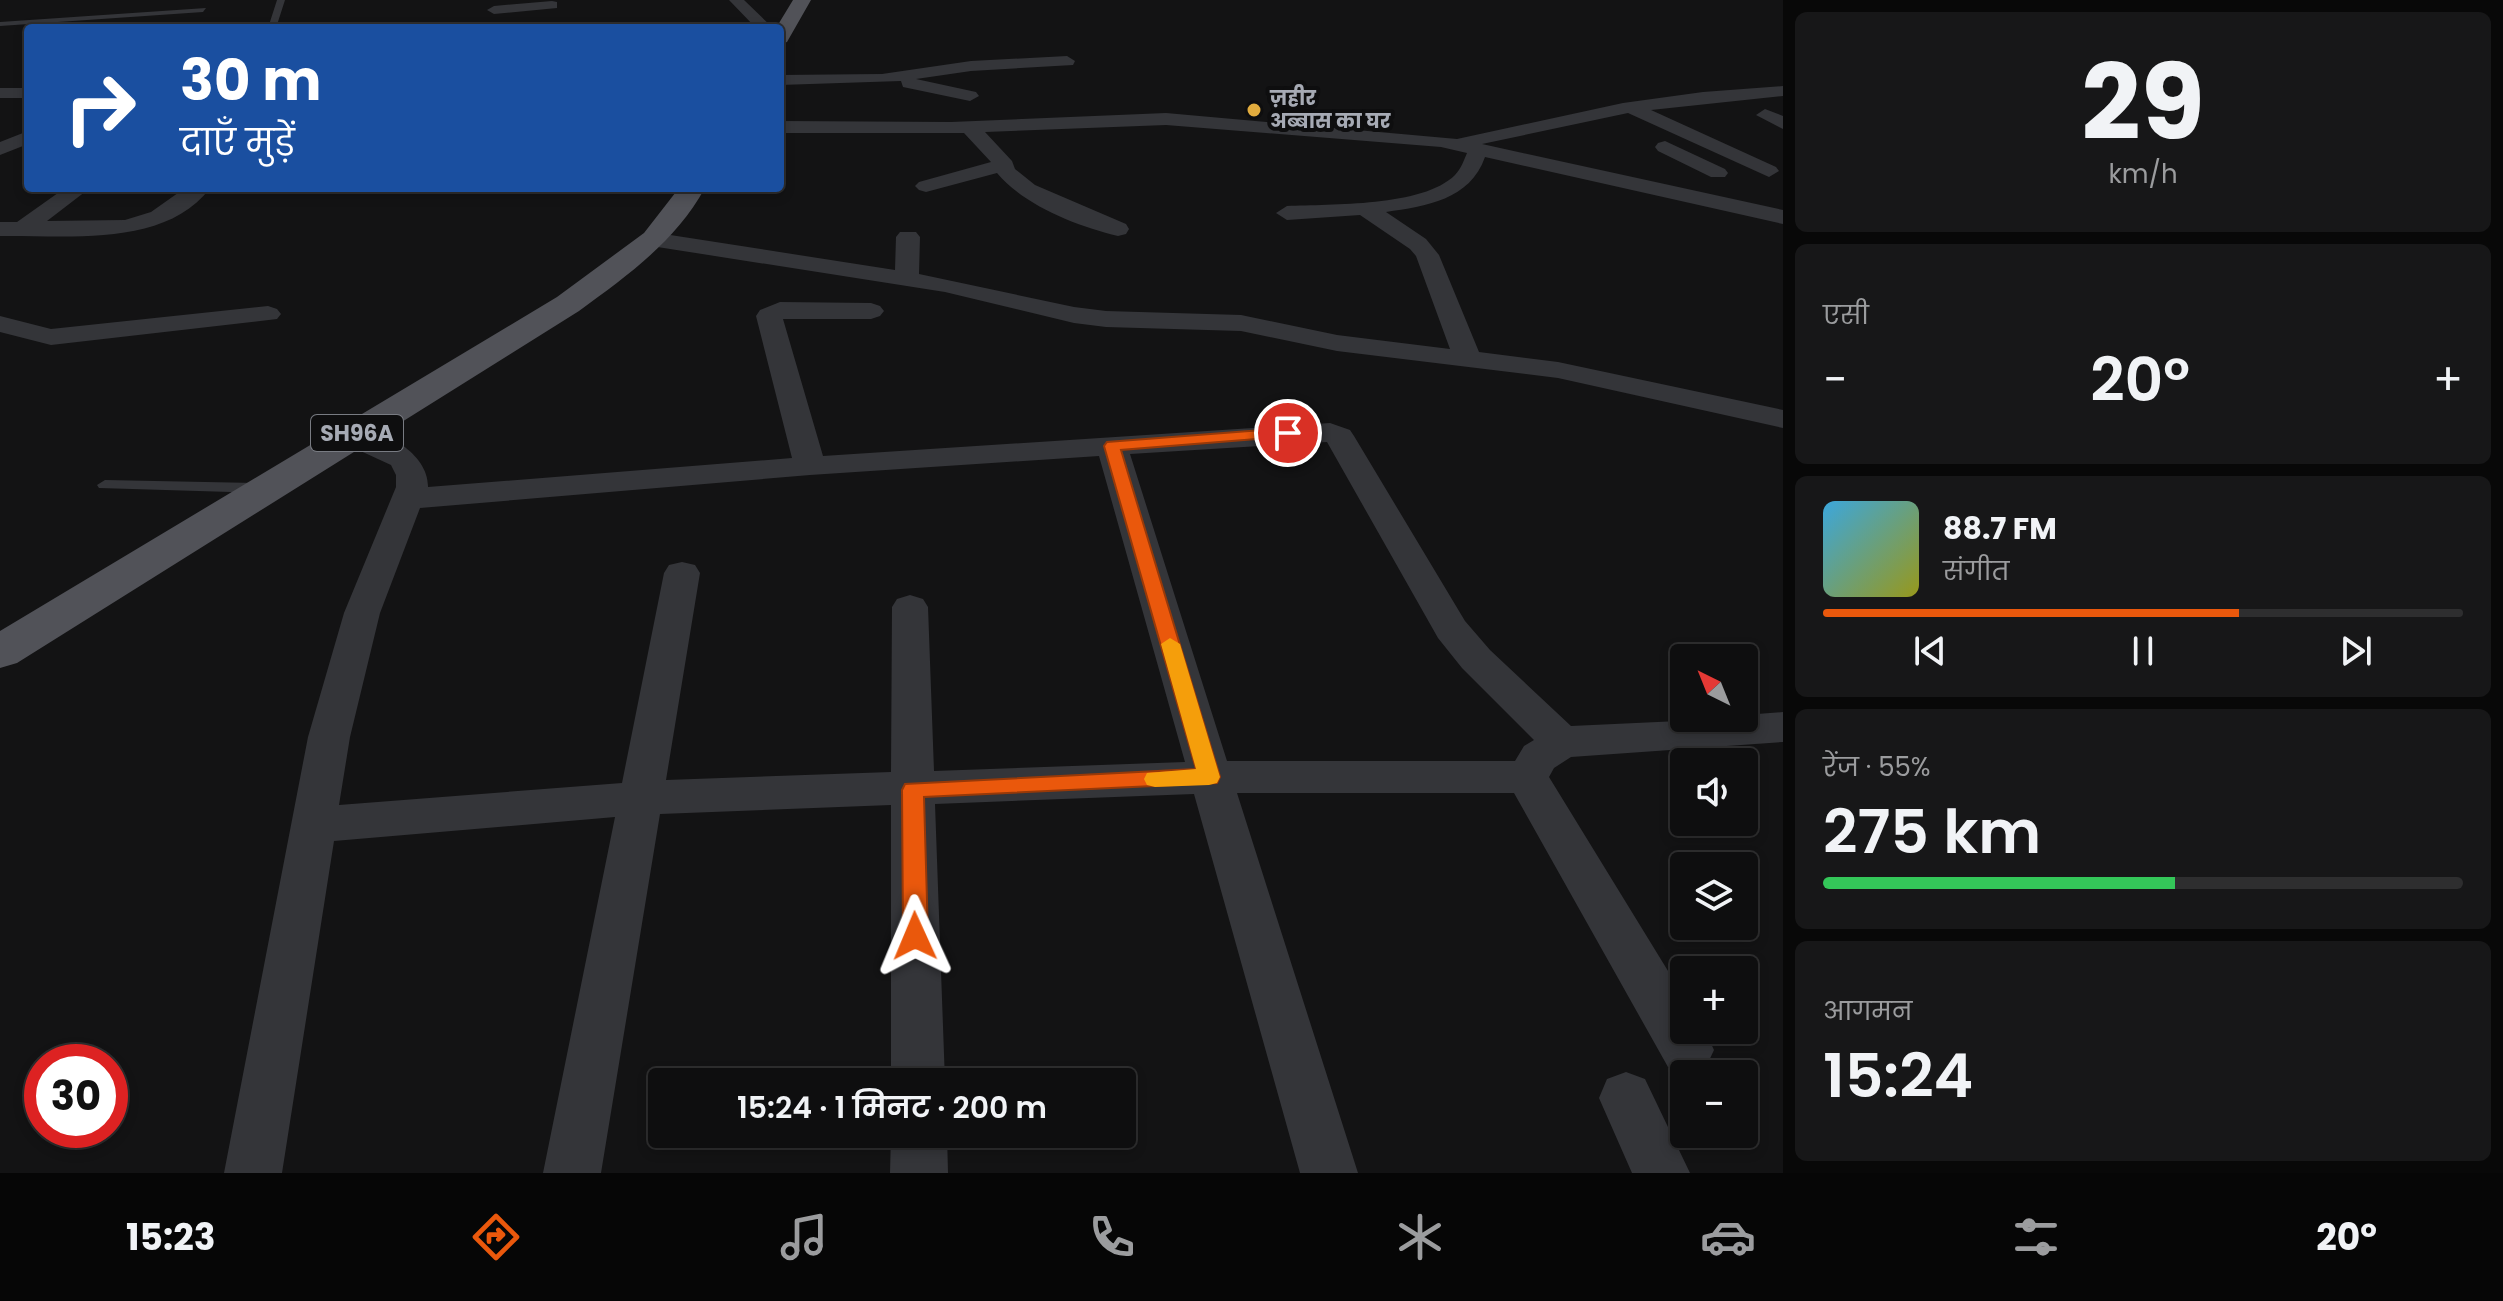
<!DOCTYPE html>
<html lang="hi">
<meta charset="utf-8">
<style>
:root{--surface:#0e0e0f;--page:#171718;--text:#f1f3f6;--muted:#9b9c9e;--line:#2e2e2f;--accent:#ea580c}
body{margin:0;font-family:Poppins,"Noto Sans Devanagari",sans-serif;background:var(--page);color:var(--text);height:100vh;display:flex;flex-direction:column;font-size:30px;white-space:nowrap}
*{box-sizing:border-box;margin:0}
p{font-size:26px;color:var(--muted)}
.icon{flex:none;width:44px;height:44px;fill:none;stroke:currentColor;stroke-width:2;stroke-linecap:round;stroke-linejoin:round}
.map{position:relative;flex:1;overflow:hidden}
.panel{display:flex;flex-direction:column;gap:12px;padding:12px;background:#080808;width:720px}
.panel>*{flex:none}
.guide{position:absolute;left:24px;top:24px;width:760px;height:168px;border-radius:8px;box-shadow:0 4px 12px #0003,0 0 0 2px var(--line);background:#1a4fa0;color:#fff;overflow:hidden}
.needle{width:52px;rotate:317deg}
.tools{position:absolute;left:1670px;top:644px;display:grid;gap:16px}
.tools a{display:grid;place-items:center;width:88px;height:88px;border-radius:8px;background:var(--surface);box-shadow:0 4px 12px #0003,0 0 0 2px var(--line);font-size:40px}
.speed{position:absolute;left:24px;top:1044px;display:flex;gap:16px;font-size:40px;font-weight:700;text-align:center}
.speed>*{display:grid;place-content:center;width:104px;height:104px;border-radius:50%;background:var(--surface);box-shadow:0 4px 12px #0003,0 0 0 2px var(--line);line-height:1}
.speed .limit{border:12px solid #d22;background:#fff;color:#111}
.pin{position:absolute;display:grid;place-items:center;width:68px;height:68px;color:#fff;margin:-34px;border:4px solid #fff;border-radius:50%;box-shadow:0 2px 8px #0007}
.me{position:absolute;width:88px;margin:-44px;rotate:359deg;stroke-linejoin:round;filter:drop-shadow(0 0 6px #0008)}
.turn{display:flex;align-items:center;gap:28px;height:168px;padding:0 24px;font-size:36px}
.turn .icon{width:104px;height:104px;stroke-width:2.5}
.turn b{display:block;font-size:56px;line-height:68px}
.big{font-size:60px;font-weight:600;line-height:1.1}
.panel .widget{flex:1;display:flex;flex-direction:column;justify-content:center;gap:12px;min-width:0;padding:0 28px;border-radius:12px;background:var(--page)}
.panel .dial{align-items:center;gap:0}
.dial b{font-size:104px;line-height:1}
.song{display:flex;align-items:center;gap:24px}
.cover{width:96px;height:96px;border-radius:12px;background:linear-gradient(135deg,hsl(200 70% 55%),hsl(60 70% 35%))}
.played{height:8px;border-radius:4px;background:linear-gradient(90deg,var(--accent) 65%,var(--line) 65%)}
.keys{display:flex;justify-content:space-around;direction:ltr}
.heat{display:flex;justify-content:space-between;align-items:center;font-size:44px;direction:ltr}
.charge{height:12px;border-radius:6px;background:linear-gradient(90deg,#34c759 55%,var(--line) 0)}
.trip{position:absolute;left:648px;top:1068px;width:488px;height:80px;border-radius:8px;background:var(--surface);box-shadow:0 4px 12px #0003,0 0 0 2px var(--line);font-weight:600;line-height:80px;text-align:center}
.tabs{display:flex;height:128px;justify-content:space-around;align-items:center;background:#060606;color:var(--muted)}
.tabs .icon{width:56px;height:56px}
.tabs .on{color:var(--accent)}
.tabs b{font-size:36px;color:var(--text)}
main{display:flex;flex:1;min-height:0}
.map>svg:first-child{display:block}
</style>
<main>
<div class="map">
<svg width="1783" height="1173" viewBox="0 0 1783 1173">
<rect width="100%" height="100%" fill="#131314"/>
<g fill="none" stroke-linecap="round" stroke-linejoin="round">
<path fill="#343539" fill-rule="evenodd" d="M277,0H285L276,28H268Z
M206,8L203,12L0,26V22Z
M105,480L262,483L270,488L262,493L99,488L97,485Z"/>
<path fill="#343539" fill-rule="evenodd" d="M729,0H744L773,28H756Z
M552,1L557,2V8L494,14L487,10L494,6Z
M1067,56L1075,61L1073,65L971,71L916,79L976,92L979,96L970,101L903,87L901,81L780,85V75L882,74L971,61Z
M1783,86V96L1651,110L1776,167L1779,171L1769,177L1628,113L1482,144L1783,210V224L1485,157C1470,200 1426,206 1386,212L1426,239L1439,255L1479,352L1558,362L1783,410V428L1558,378L1337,351L1241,331L1106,327L1074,323L945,292L651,246L643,244L639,239L643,234L651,232L895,270L896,237L900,232H916L920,237L919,274L1074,307L1106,311L1241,315L1337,335L1450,349L1416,256L1410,249L1360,215L1287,220L1276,213L1287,206C1331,204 1423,207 1455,175C1461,169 1464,160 1467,153L1441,147L1166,125L985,132L1012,161L1015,169L1035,185L1126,224L1129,229L1126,234L1118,236C1077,226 1025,206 997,173L926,192L919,190L915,186L919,182L991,162L964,133H780V121L951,122L1166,113L1457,139L1623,103L1703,92Z
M0,88H28V98H0Z
M1765,109L1783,116V129L1756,115Z
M28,131V144L0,155V142Z
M1665,141L1725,169L1728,173L1725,177H1711L1658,151L1655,147L1658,143Z
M65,188H90L47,221L125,220L151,212L185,188H210C165,248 66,235 0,236V222H17Z
M780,302L871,303L880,306L884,311L880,316L871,319H783L823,456L1330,423L1350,430L1354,436L1465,621L1490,650L1571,726L1744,718V715L1783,712V742L1571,757L1554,768L1549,777L1684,997V1030L1706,1033L1714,1050L1706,1067L1689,1074L1668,1067L1514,793H1237L1358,1173H1300L1194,794L935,804L945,1082H891V805L660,814L601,1173H543L615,817L334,841L282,1173H224L308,737L344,613L396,487V475L391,465L341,442L337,436L341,430C373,422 429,450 428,487L792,458L756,316L760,310ZM1327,442L1438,638L1462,668L1534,740L1524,746L1515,761H1227L1130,454ZM1099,456L1185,762L934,771L928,607L923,599L910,595L897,599L892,607L891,772L666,780L700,573L695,565L682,562L669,565L664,573L622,783L339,805L350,737L380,613L420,508L810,475Z
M268,306L277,309L281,314L277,319L51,345L0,332V316L51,329Z
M1626,1072L1645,1079L1690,1173H1632L1599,1098L1607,1079Z
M891,1134H947L948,1173H890Z"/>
<path fill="#515258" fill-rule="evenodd" d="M793,0H811L787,42L780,44V28H776Z
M679,188H705C675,242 628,275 579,311L17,663L0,668V631L557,297L644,233Z"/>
</g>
<path fill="#ea580c" stroke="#983908" stroke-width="2" d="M1288,428L1293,430V436L1121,450L1220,777L1217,783L924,797L928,936L924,943L915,946L907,943L903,936L902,790L905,784L1196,769L1104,446L1107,442Z"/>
<path fill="#f59e0b" d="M1170,638L1180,644L1220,777L1217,783L1209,785L1155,787L1147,785L1144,779L1147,773L1196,769L1161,644Z"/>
<circle fill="#e2ac3e" stroke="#0e0e0f" stroke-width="3" cx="1254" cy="110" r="8"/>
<g text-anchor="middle" stroke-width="8" stroke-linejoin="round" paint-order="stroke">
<g font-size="20" font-weight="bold" fill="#a6aab4" stroke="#0e0e0f" text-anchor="start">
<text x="1270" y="105">ज़हीर<tspan x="1270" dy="23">अब्बास का घर</tspan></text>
</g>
<rect fill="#0e0e0f" stroke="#787b82" stroke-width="2" x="311" y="415" width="92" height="36" rx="6"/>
<g font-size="22" font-weight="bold" fill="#a6aab4">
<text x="357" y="441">SH96A</text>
</g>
</g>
</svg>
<div class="tools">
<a><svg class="needle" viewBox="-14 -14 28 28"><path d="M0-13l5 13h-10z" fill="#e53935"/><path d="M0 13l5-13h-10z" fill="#9b9c9e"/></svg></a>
<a><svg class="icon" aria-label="sound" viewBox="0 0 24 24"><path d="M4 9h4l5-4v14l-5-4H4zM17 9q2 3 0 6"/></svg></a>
<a><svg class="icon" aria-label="layers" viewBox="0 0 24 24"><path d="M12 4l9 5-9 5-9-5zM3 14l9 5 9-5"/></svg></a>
<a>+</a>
<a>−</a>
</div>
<div class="speed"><div class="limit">30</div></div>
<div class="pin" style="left:1288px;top:433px;background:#d93025"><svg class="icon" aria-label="arrive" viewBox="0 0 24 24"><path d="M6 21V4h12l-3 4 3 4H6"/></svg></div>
<svg class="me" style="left:915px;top:936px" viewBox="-20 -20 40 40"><path d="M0-17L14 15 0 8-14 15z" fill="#ea580c" stroke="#fff" stroke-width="4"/></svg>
<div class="trip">15:24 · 1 मिनट · 200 m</div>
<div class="guide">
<div class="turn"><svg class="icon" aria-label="right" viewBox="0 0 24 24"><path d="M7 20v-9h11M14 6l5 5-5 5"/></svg><div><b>30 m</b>दाएँ मुड़ें</div></div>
</div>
</div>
<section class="panel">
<div class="widget dial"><b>29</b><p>km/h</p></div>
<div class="widget"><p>एसी</p>
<div class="heat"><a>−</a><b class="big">20°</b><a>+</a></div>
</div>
<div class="widget">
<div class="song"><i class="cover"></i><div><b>88.7 FM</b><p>संगीत</p></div></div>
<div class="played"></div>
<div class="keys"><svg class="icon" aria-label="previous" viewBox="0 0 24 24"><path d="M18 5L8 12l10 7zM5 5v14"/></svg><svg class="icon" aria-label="pause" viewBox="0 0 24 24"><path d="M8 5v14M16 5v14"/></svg><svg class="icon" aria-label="next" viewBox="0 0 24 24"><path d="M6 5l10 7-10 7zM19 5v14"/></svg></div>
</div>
<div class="widget"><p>रेंज · 55%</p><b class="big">275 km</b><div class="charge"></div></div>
<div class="widget"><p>आगमन</p><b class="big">15:24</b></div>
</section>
</main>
<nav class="tabs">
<b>15:23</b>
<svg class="icon on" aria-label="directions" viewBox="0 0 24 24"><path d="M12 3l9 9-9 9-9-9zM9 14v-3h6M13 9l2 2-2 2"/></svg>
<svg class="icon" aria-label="music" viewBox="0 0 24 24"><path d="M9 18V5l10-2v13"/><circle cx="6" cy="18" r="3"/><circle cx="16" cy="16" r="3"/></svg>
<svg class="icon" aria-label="phone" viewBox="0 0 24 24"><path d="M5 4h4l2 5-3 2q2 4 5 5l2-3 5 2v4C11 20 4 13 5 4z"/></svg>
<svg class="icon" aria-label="climate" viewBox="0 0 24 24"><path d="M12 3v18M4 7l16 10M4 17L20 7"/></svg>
<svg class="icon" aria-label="car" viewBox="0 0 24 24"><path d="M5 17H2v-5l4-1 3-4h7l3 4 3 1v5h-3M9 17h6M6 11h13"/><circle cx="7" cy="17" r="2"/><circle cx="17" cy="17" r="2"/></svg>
<svg class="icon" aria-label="filters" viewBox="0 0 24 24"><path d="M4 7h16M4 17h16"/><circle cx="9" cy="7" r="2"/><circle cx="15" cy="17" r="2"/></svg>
<b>20°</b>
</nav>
